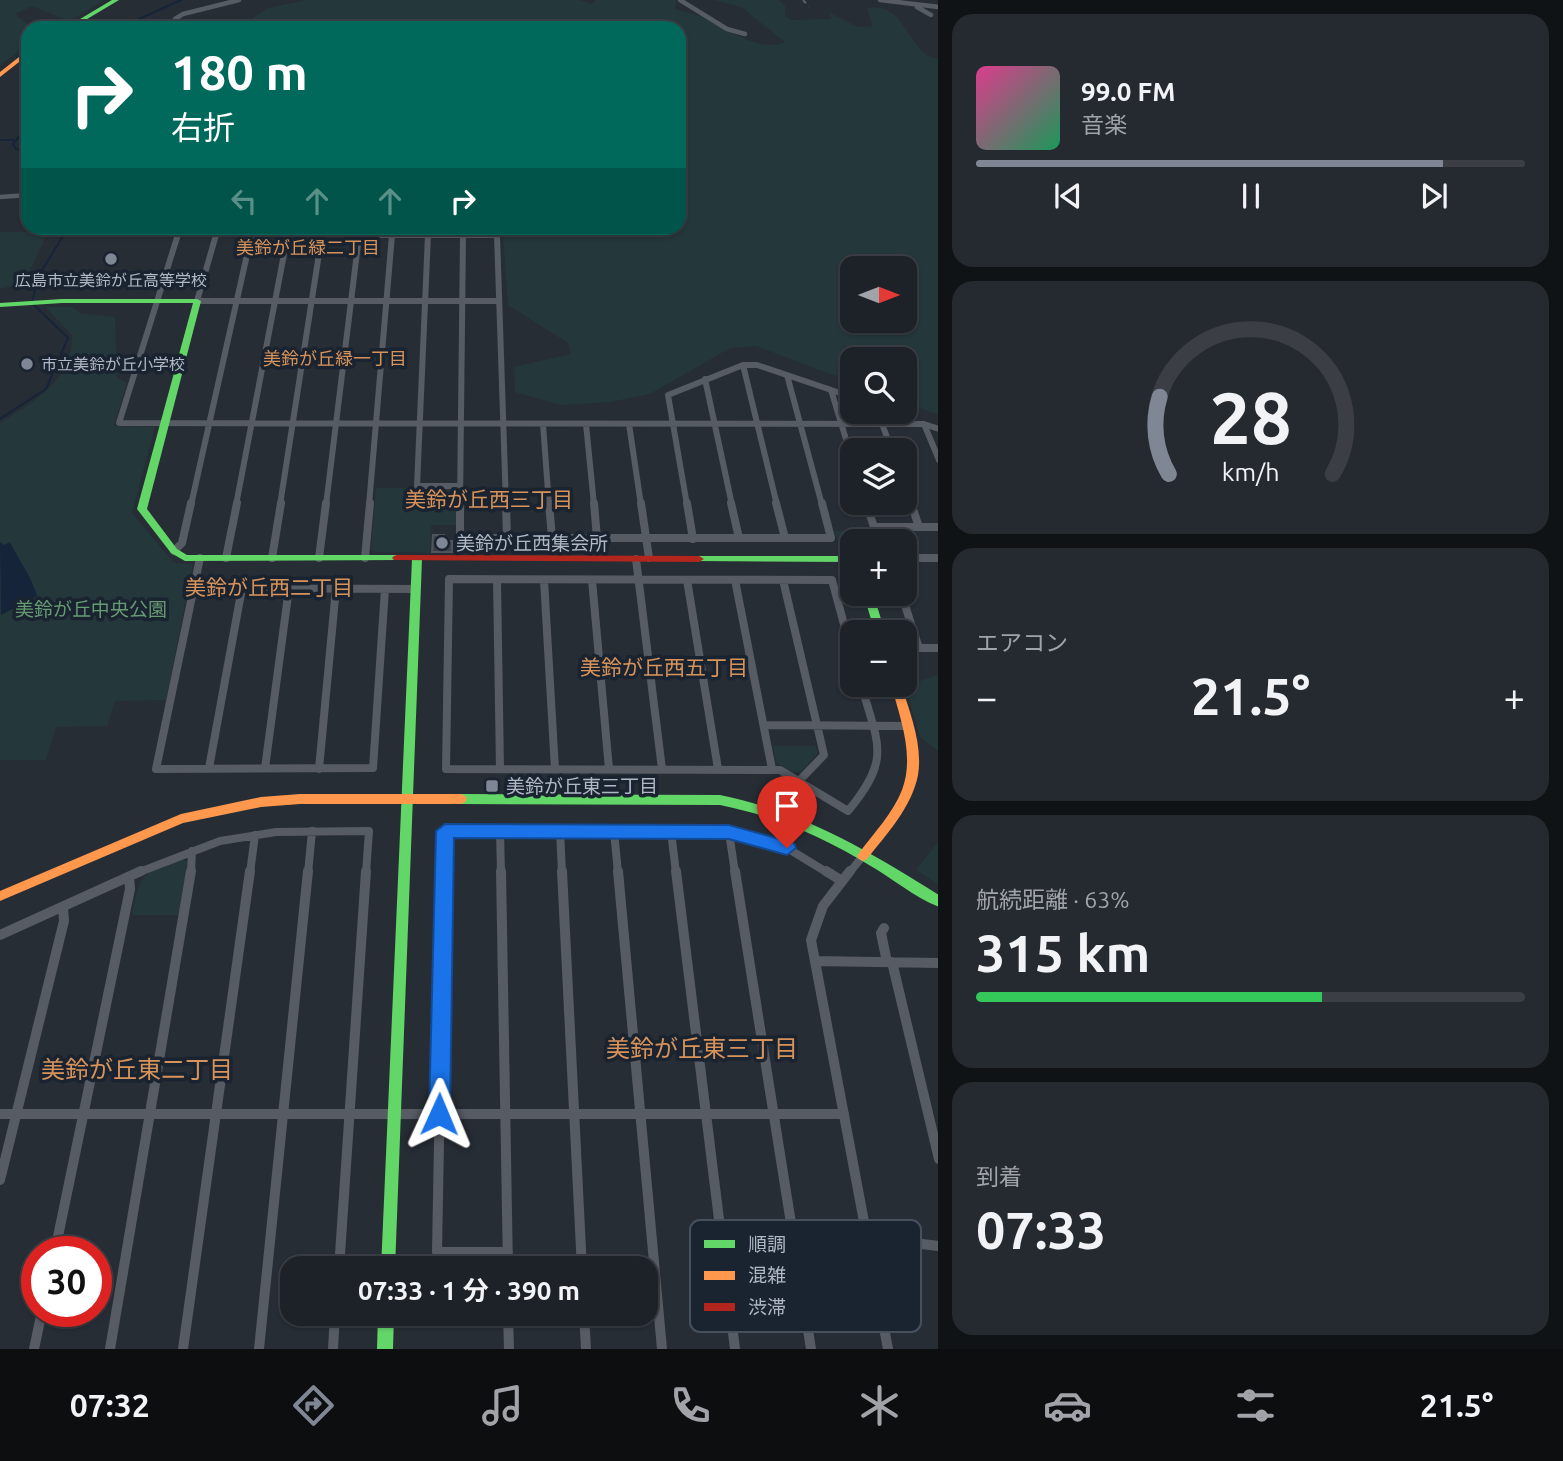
<!DOCTYPE html>
<html lang="ja">
<meta charset="utf-8">
<style>
:root{--surface:#1d2228;--page:#252a30;--text:#f1f3f6;--muted:#a0a4a8;--line:#3b3f45;--accent:#808794}
body{margin:0;font-family:Ubuntu,"Noto Sans JP",sans-serif;background:var(--page);color:var(--text);height:100vh;display:flex;flex-direction:column;font-size:26px;white-space:nowrap}
*{box-sizing:border-box;margin:0}
p{font-size:23px;color:var(--muted)}
.icon{flex:none;width:38px;height:38px;fill:none;stroke:currentColor;stroke-width:2;stroke-linecap:round;stroke-linejoin:round}
.map{position:relative;flex:1;overflow:hidden}
.drawer{display:flex;flex-direction:column;gap:14px;padding:14px;background:#101316;width:625px}
.drawer>*{flex:none}
.banner{position:absolute;left:21px;top:21px;width:665px;height:214px;border-radius:21px;box-shadow:0 2px 5px #0004,0 0 0 2px var(--line);background:#00695c;color:#fff;overflow:hidden}
.needle{width:46px;rotate:90deg}
.buttons{position:absolute;left:840px;top:256px;display:grid;gap:14px}
.buttons a{display:grid;place-items:center;width:77px;height:77px;border-radius:14px;background:var(--surface);box-shadow:0 2px 5px #0004,0 0 0 2px var(--line);font-size:35px}
.speed{position:absolute;left:21px;top:1236px;display:flex;gap:14px;font-size:35px;font-weight:700;text-align:center}
.speed>*{display:grid;place-content:center;width:91px;height:91px;border-radius:50%;background:var(--surface);box-shadow:0 2px 5px #0004,0 0 0 2px var(--line);line-height:1}
.speed .limit{border:10px solid #d22;background:#fff;color:#111}
.pin{position:absolute;display:grid;place-items:center;width:60px;height:60px;color:#fff;margin:-72px -30px;border-radius:50% 50% 50% 0;rotate:-45deg;box-shadow:0 0 7px #0007}
.pin .icon{rotate:45deg}
.me{position:absolute;width:77px;margin:-38px;rotate:1deg;stroke-linejoin:round;filter:drop-shadow(0 0 5px #0008)}
.turn{display:flex;align-items:center;gap:24px;height:147px;padding:0 35px;font-size:32px}
.turn .icon{width:91px;height:91px;stroke-width:2.5}
.turn b{display:block;font-size:49px;line-height:60px}
.lanes{display:flex;align-items:center;height:66px;padding:0 35px;background:#0003;justify-content:center;gap:35px;direction:ltr}
.lanes .off{opacity:.35}
.big{font-size:52px;font-weight:700;line-height:1.1}
.drawer .card{flex:1;display:flex;flex-direction:column;justify-content:center;gap:10px;min-width:0;padding:0 24px;border-radius:21px;background:var(--page)}
.drawer .dial{align-items:center;gap:0}
.dial svg{height:182px;overflow:visible;fill:none;stroke:var(--line);stroke-width:7;stroke-linecap:round;text-anchor:middle}
.dial text{fill:var(--text);stroke:none}
.song{display:flex;align-items:center;gap:21px}
.cover{width:84px;height:84px;border-radius:10px;background:linear-gradient(135deg,hsl(330 70% 55%),hsl(150 70% 35%))}
.played{height:7px;border-radius:4px;background:linear-gradient(90deg,var(--accent) 85%,var(--line) 85%)}
.keys{display:flex;justify-content:space-around;direction:ltr}
.heat{display:flex;justify-content:space-between;align-items:center;font-size:38px;direction:ltr}
.charge{height:10px;border-radius:5px;background:linear-gradient(90deg,#34c759 63%,var(--line) 0)}
.trip{position:absolute;left:280px;top:1256px;width:378px;height:70px;border-radius:21px;background:var(--surface);box-shadow:0 2px 5px #0004,0 0 0 2px var(--line);font-weight:700;line-height:70px;text-align:center}
.dock{display:flex;height:112px;justify-content:space-around;align-items:center;background:#0c0e10;color:var(--muted)}
.dock .icon{width:49px;height:49px}
.dock .active{color:var(--accent)}
.dock b{font-size:32px;color:var(--text)}
main{display:flex;flex:1;min-height:0}
.map>svg:first-child{display:block}
</style>
<main>
<div class="map">
<svg width="939" height="1349" viewBox="0 0 939 1349">
<rect width="100%" height="100%" fill="#272d35"/>
<path fill="#24373b" fill-rule="evenodd" d="M0,0H104C60,27 77,23 32,6L15,14L32,28H28V45L0,65Z
M307,0H580L592,4L596,0H676L675,9C686,12 698,15 707,19C731,30 759,53 785,42L741,7L714,0H779L785,5V16L792,20L832,19L828,12L858,27L873,26L867,8C906,0 907,54 938,59V415L905,402V359H852V382L756,346L730,348L650,394L610,402L561,405L515,392L514,367L571,354L568,343L508,305L503,237L500,233L442,232L437,228H679V28H238L268,8ZM852,268H905V320H852Z
M0,232H48L24,283L0,289Z
M45,307H73L80,313L115,317L117,378L127,383L114,426L155,427L132,513L174,563L193,564L166,700L115,701L107,726L56,727L46,760H0V423C34,401 72,382 72,335Z
M376,488H451L457,492L456,525H431L430,553L375,552L371,550Z
M834,531H886L890,541H852V553L841,552Z
M938,675H939L938,751L920,737L905,686Z
M773,746H816L818,753L801,772H792L776,762Z
M938,842V884L916,870Z
M181,859L189,862L179,915H132C141,869 140,877 181,859Z"/>
<path fill="#162439" d="M0,542L4,545L10,542C19,561 32,577 37,596L1,615Z"/>
<g fill="none" stroke-linecap="round" stroke-linejoin="round">
<path stroke="#162439" stroke-width="2" d="M119,28L181,0
M28,126L13,144L16,149L28,153
M0,140H14
M0,419L46,389L68,338L32,303L38,277L63,236"/>
</g>
<path fill="#3c4149" stroke="#4f545d" stroke-width="2" d="M433,535H444V541H452V552H432Z"/>
<g fill="none" stroke-linecap="round" stroke-linejoin="round">
<path stroke="#575b63" stroke-width="4.5" d="M680,0L727,29L745,34
M880,0L939,7
M917,7L931,15
M174,28L175,19L183,14L239,0
M0,197L28,195"/>
<path stroke="#575b63" stroke-width="6" d="M180,228L119,423L924,424L939,429
M218,228L197,301H499
M359,235H497L506,505
M428,235L417,486H460
M743,365L777,505
M787,375L822,505
M705,379L732,505
M831,390L852,459
M877,411L892,450
M543,424L549,505
M586,424L594,505
M629,424L641,505
M924,424L939,460
M905,487L911,505
M866,502L867,505
M191,505L253,228
M236,505L289,228
M280,505L323,228
M326,505L360,228
M369,505L392,235
M460,505L463,235
M687,505L668,395L743,365H757L852,397"/>
<path stroke="#575b63" stroke-width="8" d="M460,503V538H831L822,503
M506,503L507,538
M549,503L552,538
M594,503L597,538
M641,503L649,558
M687,503L693,539
M731,503L739,538
M776,503L785,538
M866,503L874,527H939
M911,503L919,527
M174,551L182,543L191,503
M200,558L156,769L373,768L385,589
M226,558L237,503
M272,558L281,503
M319,558L326,503
M365,558L370,503
M905,558H939
M636,559L662,769
M497,580L500,769
M544,580L555,769
M592,580L609,769
M687,580L718,769
M735,580L772,769
M783,580L824,755L799,781
M194,588L416,589
M901,593L919,648H939
M852,654L832,580L449,579L446,769L780,770L848,811C892,758 878,745 861,684
M764,725L908,726
M209,768L242,588
M265,768L289,588
M319,769L336,588
M560,830L562,873
M500,831L501,873
M614,831L618,873
M671,831L676,873
M729,832L735,873
M137,873L220,841L276,832L369,831L366,873
M191,873L192,851
M250,873L255,835
M308,873L312,831
M444,873L445,831L729,832L787,848L828,873
M849,873L863,856"/>
<path stroke="#575b63" stroke-width="10" d="M444,871L437,1252H508
M501,871L508,1269
M562,871L582,1269
M618,871L662,1349
M676,871L735,1349
M735,871L811,1349
M826,871L842,881
M850,871L823,906L811,940L888,1349
M884,928L881,933L887,962
M0,935L141,871
M815,961L939,963
M892,962L939,1159
M0,1114H844
M0,1180L64,921L63,907
M868,1238L939,1246
M55,1251L130,889L129,877
M339,1269L366,871
M508,1314L509,1349
M584,1314L586,1349
M34,1349L42,1311
M110,1349L191,871
M183,1349L250,871
M259,1349L308,871
M333,1349L335,1314"/>
<path fill="#63d668" fill-rule="evenodd" d="M112,0H119L72,28H65Z
M62,299H197L201,301L147,509L177,549L187,555H397L400,556L402,558L400,560L185,561L171,553L137,509L193,303H62L0,307V303Z
M417,556L422,559L395,1269H381L412,559Z
M699,556H852V562L696,561L694,559Z
M863,593H873L885,632H875Z
M461,794L720,795C806,813 865,849 939,895V907C914,897 892,878 869,865C822,836 774,816 720,805L461,804L457,802L455,799L457,796Z
M378,1314H394L393,1349H377Z"/>
<path fill="#ff974d" fill-rule="evenodd" d="M28,50V55L0,77V72Z
M891,684H901C910,713 923,745 918,775C912,807 886,835 867,859L863,861L859,859L857,856L859,853C874,833 893,813 902,790C915,756 900,718 891,684Z
M300,794H461L465,796L467,799L465,802L461,804H300L261,807L183,823L0,901V891L181,814L261,797Z"/>
<path fill="#b3261e" fill-rule="evenodd" d="M397,555L699,556L704,559L699,562L394,560L392,558L394,556Z"/>
<path stroke="#5a5f66" stroke-width="2" stroke-dasharray="4.5 4.5" stroke-linecap="butt" d="M803,0L809,7"/>
</g>
<path fill="#1a73e8" stroke="#114b97" stroke-width="2" d="M445,824L729,825L794,843L796,848L787,855L729,839L454,838L450,1114L447,1121L439,1124L432,1121L429,1114L436,831Z"/>
<g fill="#808794" stroke="#1a2330" stroke-width="2.5">
<circle cx="111" cy="259" r="7"/>
<circle cx="27" cy="364" r="7"/>
<circle cx="442" cy="543" r="7"/>
<rect x="485" y="779" width="14" height="14" rx="3.5"/>
</g>
<g text-anchor="middle" stroke-width="7" stroke-linejoin="round" paint-order="stroke">
<g font-size="16" fill="#b0b8c7" stroke="#1a2330">
<text x="111" y="286">広島市立美鈴が丘高等学校</text>
<text x="41" y="370" text-anchor="start">市立美鈴が丘小学校</text>
</g>
<g font-size="18" fill="#d8935a" stroke="#1a2330">
<text x="308" y="254">美鈴が丘緑二丁目</text>
<text x="335" y="365">美鈴が丘緑一丁目</text>
</g>
<g font-size="19" fill="#b0b8c7" stroke="#1a2330" text-anchor="start">
<text x="456" y="550">美鈴が丘西集会所</text>
<text x="506" y="793">美鈴が丘東三丁目</text>
</g>
<g font-size="19" fill="#669a72" stroke="#1a2330">
<text x="91" y="616">美鈴が丘中央公園</text>
</g>
<g font-size="21" fill="#d8935a" stroke="#1a2330">
<text x="489" y="507">美鈴が丘西三丁目</text>
<text x="269" y="595">美鈴が丘西二丁目</text>
<text x="664" y="675">美鈴が丘西五丁目</text>
</g>
<g font-size="24" fill="#d8935a" stroke="#1a2330">
<text x="702" y="1057">美鈴が丘東三丁目</text>
<text x="137" y="1078">美鈴が丘東二丁目</text>
</g>
</g>
<rect x="690" y="1220" width="231" height="112" rx="10" fill="#1a2330" stroke="#47505d" stroke-width="2"/>
<rect x="704" y="1240" width="31" height="8" fill="#63d668"/>
<rect x="704" y="1271" width="31" height="9" fill="#ff974d"/>
<rect x="704" y="1303" width="31" height="8" fill="#b3261e"/>
<g font-size="19" fill="#b0b8c7">
<text x="748" y="1251">順調</text>
<text x="748" y="1282">混雑</text>
<text x="748" y="1314">渋滞</text>
</g>
</svg>
<div class="buttons">
<a><svg class="needle" viewBox="-14 -14 28 28"><path d="M0-13l5 13h-10z" fill="#e53935"/><path d="M0 13l5-13h-10z" fill="#a0a4a8"/></svg></a>
<a><svg class="icon" aria-label="search" viewBox="0 0 24 24"><circle cx="10" cy="10" r="6"/><path d="M15 15l6 6"/></svg></a>
<a><svg class="icon" aria-label="layers" viewBox="0 0 24 24"><path d="M12 4l9 5-9 5-9-5zM3 14l9 5 9-5"/></svg></a>
<a>+</a>
<a>−</a>
</div>
<div class="speed"><div class="limit">30</div></div>
<div class="pin" style="left:787px;top:848px;background:#d93025"><svg class="icon" aria-label="arrive" viewBox="0 0 24 24"><path d="M6 21V4h12l-3 4 3 4H6"/></svg></div>
<svg class="me" style="left:439px;top:1114px" viewBox="-20 -20 40 40"><path d="M0-17L14 15 0 8-14 15z" fill="#1a73e8" stroke="#fff" stroke-width="4"/></svg>
<div class="trip">07:33 · 1 分 · 390 m</div>
<div class="banner">
<div class="turn"><svg class="icon" aria-label="right" viewBox="0 0 24 24"><path d="M7 20v-9h11M14 6l5 5-5 5"/></svg><div><b>180 m</b>右折</div></div>
<div class="lanes"><svg class="icon off" aria-label="left" viewBox="0 0 24 24"><path d="M17 20v-9H6M10 6l-5 5 5 5"/></svg><svg class="icon off" aria-label="ahead" viewBox="0 0 24 24"><path d="M12 20V5M6 11l6-6 6 6"/></svg><svg class="icon off" aria-label="ahead" viewBox="0 0 24 24"><path d="M12 20V5M6 11l6-6 6 6"/></svg><svg class="icon" aria-label="right" viewBox="0 0 24 24"><path d="M7 20v-9h11M14 6l5 5-5 5"/></svg></div>
</div>
</div>
<section class="drawer">
<div class="card">
<div class="song"><i class="cover"></i><div><b>99.0 FM</b><p>音楽</p></div></div>
<div class="played"></div>
<div class="keys"><svg class="icon" aria-label="previous" viewBox="0 0 24 24"><path d="M18 5L8 12l10 7zM5 5v14"/></svg><svg class="icon" aria-label="pause" viewBox="0 0 24 24"><path d="M8 5v14M16 5v14"/></svg><svg class="icon" aria-label="next" viewBox="0 0 24 24"><path d="M6 5l10 7-10 7zM19 5v14"/></svg></div>
</div>
<div class="card dial"><svg viewBox="0 0 100 80">
<path d="M14 69A42 42 0 1 1 86 69"/>
<path d="M14 69A42 42 0 0 1 10 35" stroke="#808794"/>
<text x="50" y="56" font-size="32" font-weight="700">28</text>
<text x="50" y="72" font-size="11">km/h</text>
</svg></div>
<div class="card"><p>エアコン</p>
<div class="heat"><a>−</a><b class="big">21.5°</b><a>+</a></div>
</div>
<div class="card"><p>航続距離 · 63%</p><b class="big">315 km</b><div class="charge"></div></div>
<div class="card"><p>到着</p><b class="big">07:33</b></div>
</section>
</main>
<nav class="dock">
<b>07:32</b>
<svg class="icon active" aria-label="directions" viewBox="0 0 24 24"><path d="M12 3l9 9-9 9-9-9zM9 14v-3h6M13 9l2 2-2 2"/></svg>
<svg class="icon" aria-label="music" viewBox="0 0 24 24"><path d="M9 18V5l10-2v13"/><circle cx="6" cy="18" r="3"/><circle cx="16" cy="16" r="3"/></svg>
<svg class="icon" aria-label="phone" viewBox="0 0 24 24"><path d="M5 4h4l2 5-3 2q2 4 5 5l2-3 5 2v4C11 20 4 13 5 4z"/></svg>
<svg class="icon" aria-label="climate" viewBox="0 0 24 24"><path d="M12 3v18M4 7l16 10M4 17L20 7"/></svg>
<svg class="icon" aria-label="car" viewBox="0 0 24 24"><path d="M5 17H2v-5l4-1 3-4h7l3 4 3 1v5h-3M9 17h6M6 11h13"/><circle cx="7" cy="17" r="2"/><circle cx="17" cy="17" r="2"/></svg>
<svg class="icon" aria-label="filters" viewBox="0 0 24 24"><path d="M4 7h16M4 17h16"/><circle cx="9" cy="7" r="2"/><circle cx="15" cy="17" r="2"/></svg>
<b>21.5°</b>
</nav>
